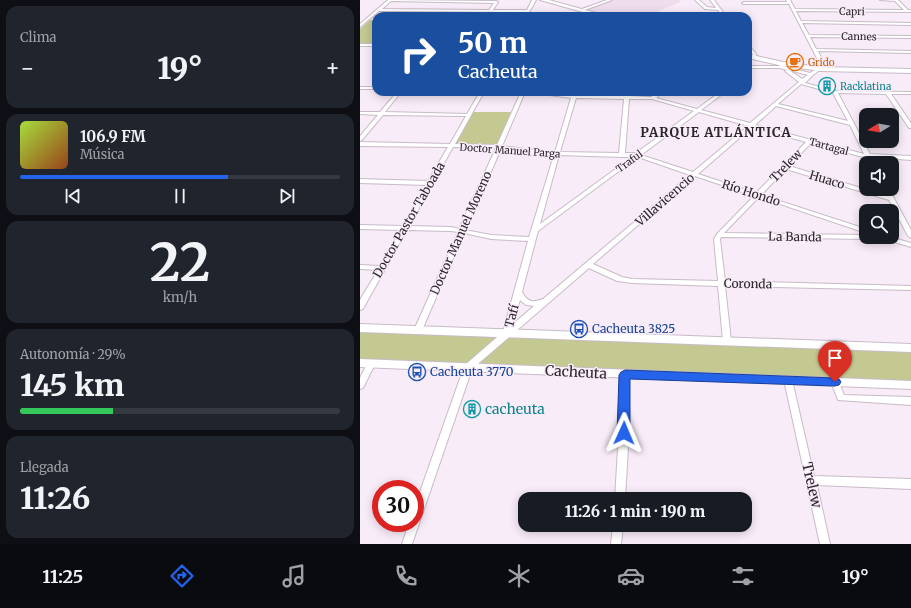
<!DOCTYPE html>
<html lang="es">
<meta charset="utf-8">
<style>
:root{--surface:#171b24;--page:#20242c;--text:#f1f3f6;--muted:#9ea1a6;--line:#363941;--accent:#2563eb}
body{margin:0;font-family:Merriweather,serif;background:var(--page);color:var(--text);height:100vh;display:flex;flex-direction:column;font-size:15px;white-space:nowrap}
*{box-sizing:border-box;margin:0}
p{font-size:13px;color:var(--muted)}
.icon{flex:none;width:22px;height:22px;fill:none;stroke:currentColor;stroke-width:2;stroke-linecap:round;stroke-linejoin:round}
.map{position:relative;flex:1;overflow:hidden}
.sheet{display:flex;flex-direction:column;gap:6px;padding:6px;background:#0d0f14;width:360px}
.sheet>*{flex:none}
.banner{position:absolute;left:12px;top:12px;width:380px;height:84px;border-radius:12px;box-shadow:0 2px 10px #0003;background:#1a4fa0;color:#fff;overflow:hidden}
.needle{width:26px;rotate:259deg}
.buttons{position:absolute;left:499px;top:108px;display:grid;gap:8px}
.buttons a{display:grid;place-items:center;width:40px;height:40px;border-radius:8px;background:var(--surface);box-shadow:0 2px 10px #0003;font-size:20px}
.speed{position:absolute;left:12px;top:480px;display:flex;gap:8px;font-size:20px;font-weight:700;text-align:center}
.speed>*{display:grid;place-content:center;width:52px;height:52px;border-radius:50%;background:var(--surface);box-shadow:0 2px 10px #0003;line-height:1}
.speed .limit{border:6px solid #d22;background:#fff;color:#111}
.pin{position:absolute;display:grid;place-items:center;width:34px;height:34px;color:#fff;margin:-41px -17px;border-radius:50% 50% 50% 0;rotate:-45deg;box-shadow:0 0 4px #0007}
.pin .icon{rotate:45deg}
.me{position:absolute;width:44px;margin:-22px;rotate:1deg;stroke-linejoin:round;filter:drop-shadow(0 0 3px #0008)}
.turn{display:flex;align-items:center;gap:14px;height:84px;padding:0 20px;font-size:18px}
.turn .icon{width:52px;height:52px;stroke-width:2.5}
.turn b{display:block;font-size:28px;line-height:34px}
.big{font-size:30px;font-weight:800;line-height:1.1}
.sheet .tile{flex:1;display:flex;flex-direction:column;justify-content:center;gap:6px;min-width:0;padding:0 14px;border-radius:12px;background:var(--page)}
.sheet .dial{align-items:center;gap:0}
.dial b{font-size:52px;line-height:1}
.song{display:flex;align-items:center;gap:12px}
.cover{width:48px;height:48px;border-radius:6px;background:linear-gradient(135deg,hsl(80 70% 55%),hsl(20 70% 35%))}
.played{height:4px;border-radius:2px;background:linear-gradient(90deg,var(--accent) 65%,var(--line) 65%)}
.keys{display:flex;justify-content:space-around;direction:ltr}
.heat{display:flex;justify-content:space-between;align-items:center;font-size:22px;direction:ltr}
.charge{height:6px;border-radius:3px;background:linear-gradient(90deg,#34c759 29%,var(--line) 0)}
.trip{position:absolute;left:158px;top:492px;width:234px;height:40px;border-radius:12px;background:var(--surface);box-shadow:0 2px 10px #0003;font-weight:800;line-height:40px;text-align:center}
.tab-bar{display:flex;height:64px;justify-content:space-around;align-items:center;background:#090b0e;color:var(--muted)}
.tab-bar .icon{width:28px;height:28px}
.tab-bar .current{color:var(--accent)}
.tab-bar b{font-size:18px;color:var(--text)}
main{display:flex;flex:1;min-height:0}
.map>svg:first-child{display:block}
</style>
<main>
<section class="sheet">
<div class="tile"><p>Clima</p>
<div class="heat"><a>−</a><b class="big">19°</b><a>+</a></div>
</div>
<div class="tile">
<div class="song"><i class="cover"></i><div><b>106.9 FM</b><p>Música</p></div></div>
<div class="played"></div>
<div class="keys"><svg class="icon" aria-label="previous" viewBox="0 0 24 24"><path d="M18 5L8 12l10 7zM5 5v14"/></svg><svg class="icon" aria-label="pause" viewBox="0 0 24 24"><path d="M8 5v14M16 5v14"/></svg><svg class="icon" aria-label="next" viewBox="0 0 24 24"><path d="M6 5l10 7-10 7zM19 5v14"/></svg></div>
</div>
<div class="tile dial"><b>22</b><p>km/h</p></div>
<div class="tile"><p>Autonomía · 29%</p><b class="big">145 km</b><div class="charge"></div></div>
<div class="tile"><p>Llegada</p><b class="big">11:26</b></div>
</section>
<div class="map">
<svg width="551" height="544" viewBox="0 0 551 544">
<rect width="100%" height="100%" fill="#f8ecf8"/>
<path fill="#efddee" d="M251,0H319L321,2L286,16H248L223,10Z"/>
<path fill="#c4c891" d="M10,20H16V45H0V29Z
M113,112H151L137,145H94Z
M0,328L551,348V385L0,363Z"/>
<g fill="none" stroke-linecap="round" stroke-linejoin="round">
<g stroke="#c7bbc7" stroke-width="2">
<path id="minor" d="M28,0L136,1L138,2L133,10H167L172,0H176L168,14L166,15L164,14L165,12L19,11L0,27V24ZM31,1L134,3L129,10L22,9Z
M247,0H252L222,11L219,10Z
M335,0H339L347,7L356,8L350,0H354L366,16H362L358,10L345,9Z
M426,0H430L435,9L544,10L535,1L520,0H538L548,10H551V12L436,11L441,21L551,23V25L442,23L449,35L551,36V38L450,37L456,49L551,51V53L458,51L465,66L453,75L445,83L475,91L551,92V94H531L551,123V128H549L526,94L478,93L510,154L551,156V160L512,157L515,163H509L506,157L499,156L451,143L429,166L527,196L523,189H529L551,230V238L548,236L529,200L426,169L401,195L506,229V233L399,197L364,233L506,235V237H514L511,239L361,237L360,239L365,281L551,286V290L365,286L371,341L370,343H364L363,341L358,286L272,283L257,281L229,268L112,369L52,544H42L49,523H55V506L104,367L105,365L143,332L168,241L131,239L104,233L62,330L61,332H55L54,330L98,232L91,231L47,230L4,307L3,309L0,310V300L18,270L0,269V265L20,266L41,230L0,229V225L43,226L67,185L0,183V179L68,181L88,147L0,146V142L90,144L106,116L23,115L2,140L0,141V136L18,115L0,114V112H20L37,92H41L25,112L107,114L120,92H124L95,144L137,145L161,92H165L142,146L180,151L195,152L211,98L175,93L173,92L212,95L213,92H216L217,95L264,96L265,92H269V96L291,97L298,92H303L296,98L337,109L360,92H365L341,110L390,123L439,82L426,72L425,71L427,70L420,68H388V66H419L423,63L425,64L423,66L450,73L461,66L429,4H384L382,3L384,2H427ZM429,70L448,75L442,79ZM441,84L473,93L488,121L418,104ZM216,98L264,99L259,153L200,152ZM269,99H292L334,111L276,153H265ZM416,106L490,125L504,154L395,125ZM339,112L388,126L333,172L281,155ZM392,127L446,142L396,193L338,174ZM93,147L136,148L99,229L91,227L49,226ZM141,149L180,155H194L169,237L131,235L105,230ZM199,155L262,157H272L180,224ZM278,157L330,175L183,299C172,303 168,302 162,292L178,231ZM335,176L394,196L357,234L354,239L358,281L272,279L262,277L233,264ZM160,300L166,305L174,306L153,324Z
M388,21H390L391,22L388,23Z
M0,44H16V46H0Z
M388,44L396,54V56H394L388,48Z
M0,87H16V89H0Z
M520,237H530L551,243V247L521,238Z
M11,361L14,362L15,364L3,388L0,389V378L8,362Z
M265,372L268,373L269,375L268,448L265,499H255L258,448L261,375L262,373Z
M428,377L431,378L432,380L454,476L551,479V489L457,485L470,544H460L424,380L425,378Z
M475,379L478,380L484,395L551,397V405L478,400L471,382L472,380Z
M253,525H263L261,544H251Z"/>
</g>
<g stroke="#c7bbc7" stroke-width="2">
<path id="tertiary" d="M0,324L551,344V352L0,332Z
M0,359L551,381V389L0,367Z"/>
</g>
<g stroke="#c7bbc7" stroke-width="2">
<path id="primary" d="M180,0H189L247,16H237Z
M388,54L423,62L461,67L551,69V73L461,71L423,66L388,58Z"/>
</g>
<use href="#minor" fill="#fff" fill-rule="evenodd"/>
<use href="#tertiary" fill="#fff" fill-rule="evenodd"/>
<use href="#primary" fill="#fff" fill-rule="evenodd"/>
</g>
<path fill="#2563eb" stroke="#184099" d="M265,370L475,378L479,379L481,382L479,385L475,386L270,379V433L268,437L264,438L259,437L257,433L259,375L261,372Z"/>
<defs>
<g id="cafe-ring" transform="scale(0.9)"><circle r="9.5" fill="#f8ecf8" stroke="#e8710a" stroke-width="1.5"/><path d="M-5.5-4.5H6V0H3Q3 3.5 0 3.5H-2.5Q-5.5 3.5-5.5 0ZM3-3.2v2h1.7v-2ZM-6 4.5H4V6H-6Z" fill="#e8710a"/></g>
<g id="building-ring" transform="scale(0.9)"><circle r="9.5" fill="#f8ecf8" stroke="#0f9aa8" stroke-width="1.5"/><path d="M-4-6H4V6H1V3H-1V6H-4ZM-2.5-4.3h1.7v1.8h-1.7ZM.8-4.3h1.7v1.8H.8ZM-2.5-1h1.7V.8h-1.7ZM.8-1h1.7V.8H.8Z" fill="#0f9aa8"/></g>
<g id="bus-ring" transform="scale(0.9)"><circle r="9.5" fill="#f8ecf8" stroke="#1a4fb4" stroke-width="1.5"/><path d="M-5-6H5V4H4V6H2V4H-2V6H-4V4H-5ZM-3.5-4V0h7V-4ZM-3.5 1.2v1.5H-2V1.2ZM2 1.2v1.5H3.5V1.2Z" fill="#1a4fb4"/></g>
</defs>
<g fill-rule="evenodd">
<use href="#cafe-ring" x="435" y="62"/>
<use href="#building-ring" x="467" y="86"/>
<use href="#bus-ring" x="219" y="329"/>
<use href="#bus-ring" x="57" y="372"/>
<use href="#building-ring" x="112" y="409"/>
</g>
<g text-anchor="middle" stroke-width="3" stroke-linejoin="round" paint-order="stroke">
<g font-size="10" fill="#2a262a" stroke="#f8ecf8">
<text transform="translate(492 11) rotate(1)" y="4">Capri</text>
<text transform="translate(499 36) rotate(1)" y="4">Cannes</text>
<text transform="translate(469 146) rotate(15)" y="4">Tartagal</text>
<text transform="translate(150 150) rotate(4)" y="4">Doctor Manuel Parga</text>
<text transform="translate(269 161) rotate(-36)" y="4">Traful</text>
</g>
<g font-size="10" fill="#c56008" stroke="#f8ecf8" text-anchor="start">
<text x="448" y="66">Grido</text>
</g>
<g font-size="10" fill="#0d838f" stroke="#f8ecf8" text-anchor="start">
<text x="480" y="90">Racklatina</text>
</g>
<g font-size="12" fill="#2a262a" stroke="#f8ecf8">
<text transform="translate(426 166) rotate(-46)" y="4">Trelew</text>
<text transform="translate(467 180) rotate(17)" y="4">Huaco</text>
<text transform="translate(391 193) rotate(18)" y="4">Río Hondo</text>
<text transform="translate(305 200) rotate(-41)" y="4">Villavicencio</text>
<text transform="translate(49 220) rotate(-60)" y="4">Doctor Pastor Taboada</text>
<text transform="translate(101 233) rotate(-66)" y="4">Doctor Manuel Moreno</text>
<text transform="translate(435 237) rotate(1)" y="4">La Banda</text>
<text transform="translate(388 284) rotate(1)" y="4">Coronda</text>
<text transform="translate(152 316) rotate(-75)" y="4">Tafí</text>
</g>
<g font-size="12" fill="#164399" stroke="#f8ecf8" text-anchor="start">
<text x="232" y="333">Cacheuta 3825</text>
<text x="70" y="376">Cacheuta 3770</text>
</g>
<g font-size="13" font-weight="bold" letter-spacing="1" fill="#2a262a" stroke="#f8ecf8">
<text x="356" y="137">PARQUE ATLÁNTICA</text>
</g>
<g font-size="14" fill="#2a262a" stroke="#f8ecf8">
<text transform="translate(216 372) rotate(3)" y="5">Cacheuta</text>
<text transform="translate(452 485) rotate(77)" y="5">Trelew</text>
</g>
<g font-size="14" fill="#0d838f" stroke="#f8ecf8" text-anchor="start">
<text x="125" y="414">cacheuta</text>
</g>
</g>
</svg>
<div class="buttons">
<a><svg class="needle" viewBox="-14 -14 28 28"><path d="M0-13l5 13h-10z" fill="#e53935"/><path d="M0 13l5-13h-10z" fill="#9ea1a6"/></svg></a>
<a><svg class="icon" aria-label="sound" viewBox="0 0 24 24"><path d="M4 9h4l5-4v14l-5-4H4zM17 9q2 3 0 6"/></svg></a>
<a><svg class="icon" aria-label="search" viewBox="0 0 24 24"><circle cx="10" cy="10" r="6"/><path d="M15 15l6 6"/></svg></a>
</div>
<div class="speed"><div class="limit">30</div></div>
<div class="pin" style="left:475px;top:382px;background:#d93025"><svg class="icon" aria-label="arrive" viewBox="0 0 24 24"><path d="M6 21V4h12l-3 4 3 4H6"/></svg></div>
<svg class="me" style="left:264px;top:433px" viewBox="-20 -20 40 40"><path d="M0-17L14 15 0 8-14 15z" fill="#2563eb" stroke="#fff" stroke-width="4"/></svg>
<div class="trip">11:26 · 1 min · 190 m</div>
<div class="banner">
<div class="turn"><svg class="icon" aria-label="right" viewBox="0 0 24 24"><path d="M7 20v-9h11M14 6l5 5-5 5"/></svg><div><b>50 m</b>Cacheuta</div></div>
</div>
</div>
</main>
<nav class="tab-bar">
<b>11:25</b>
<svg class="icon current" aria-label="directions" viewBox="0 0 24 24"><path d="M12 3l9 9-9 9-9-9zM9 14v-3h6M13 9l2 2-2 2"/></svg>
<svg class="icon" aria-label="music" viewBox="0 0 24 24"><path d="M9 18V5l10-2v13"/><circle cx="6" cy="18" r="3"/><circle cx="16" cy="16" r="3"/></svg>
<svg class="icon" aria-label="phone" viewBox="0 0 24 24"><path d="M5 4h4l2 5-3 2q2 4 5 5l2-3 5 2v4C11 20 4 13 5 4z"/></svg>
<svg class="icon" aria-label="climate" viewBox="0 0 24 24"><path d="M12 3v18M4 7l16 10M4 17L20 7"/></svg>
<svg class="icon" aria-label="car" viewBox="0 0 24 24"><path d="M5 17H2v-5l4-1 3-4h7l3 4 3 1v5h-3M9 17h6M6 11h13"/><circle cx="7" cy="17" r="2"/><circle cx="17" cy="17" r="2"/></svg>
<svg class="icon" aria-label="filters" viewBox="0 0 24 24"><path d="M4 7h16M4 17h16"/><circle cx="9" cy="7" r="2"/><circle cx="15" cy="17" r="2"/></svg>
<b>19°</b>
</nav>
